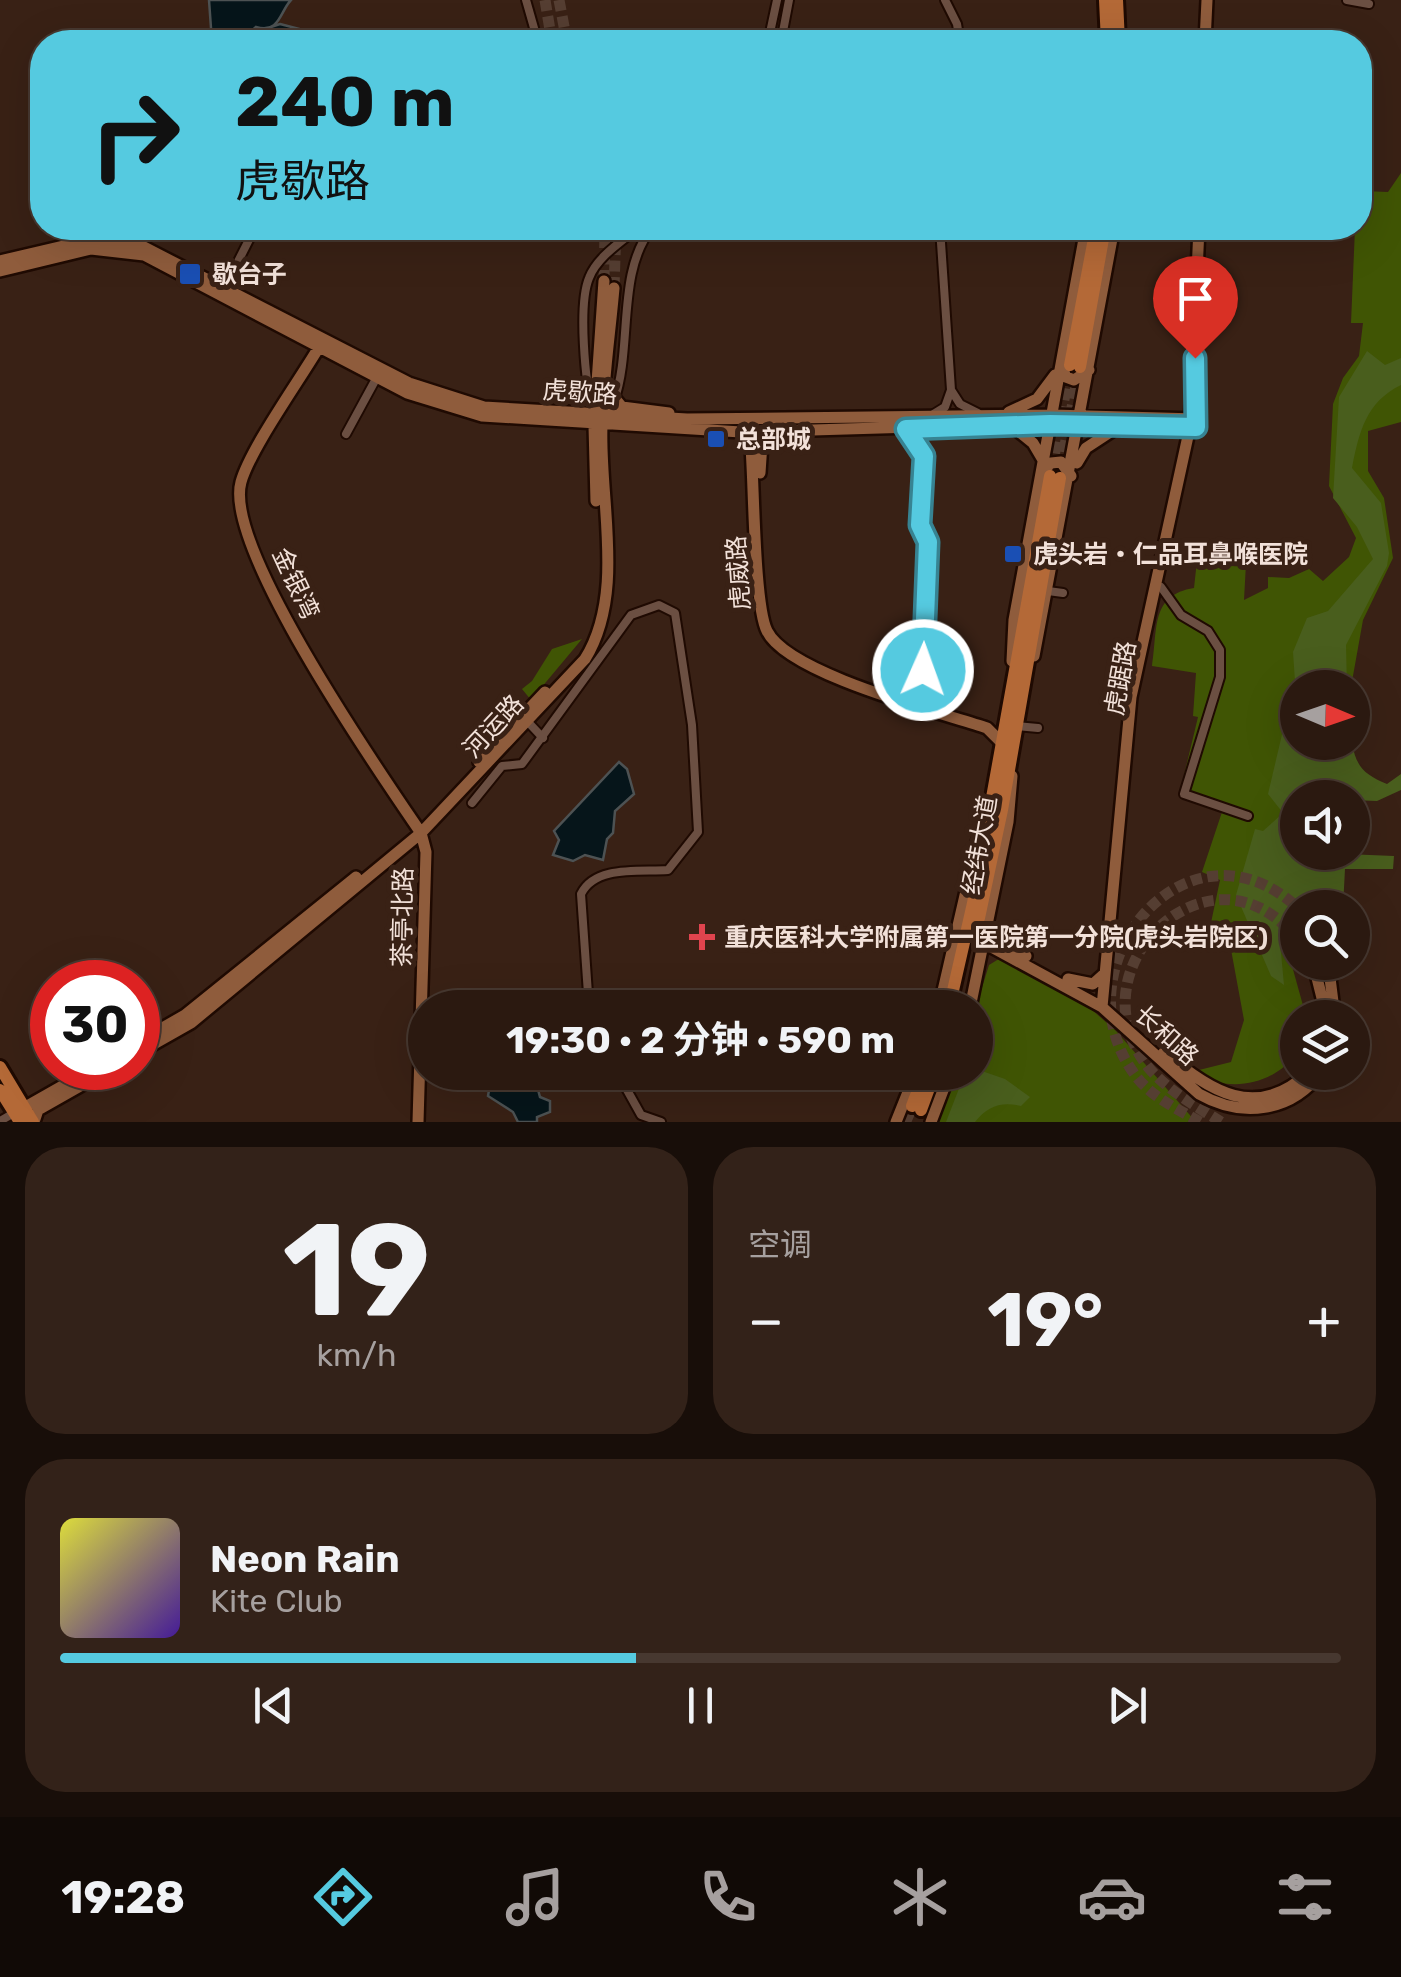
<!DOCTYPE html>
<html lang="zh">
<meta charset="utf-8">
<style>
:root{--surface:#2b1910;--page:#332219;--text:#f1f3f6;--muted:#a6a09f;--line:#473830;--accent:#55cae0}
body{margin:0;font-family:Rubik,"Noto Sans SC",sans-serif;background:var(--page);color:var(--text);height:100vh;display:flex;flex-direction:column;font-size:38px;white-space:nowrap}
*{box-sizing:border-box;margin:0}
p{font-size:32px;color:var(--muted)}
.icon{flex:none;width:55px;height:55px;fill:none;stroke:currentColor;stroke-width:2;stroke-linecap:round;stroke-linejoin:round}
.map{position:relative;height:1122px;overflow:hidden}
.side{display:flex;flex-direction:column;gap:25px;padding:25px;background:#180e09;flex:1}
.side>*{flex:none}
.guide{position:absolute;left:30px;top:30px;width:1342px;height:210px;border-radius:40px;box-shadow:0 10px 40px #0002,0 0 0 2px var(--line);background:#55cae0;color:#111;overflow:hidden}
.needle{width:65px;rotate:92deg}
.buttons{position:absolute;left:1280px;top:670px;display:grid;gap:20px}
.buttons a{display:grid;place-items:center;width:90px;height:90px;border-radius:50%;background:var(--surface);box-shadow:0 10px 40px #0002,0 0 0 2px var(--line);font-size:50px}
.speed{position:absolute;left:30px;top:960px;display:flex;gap:20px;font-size:50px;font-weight:700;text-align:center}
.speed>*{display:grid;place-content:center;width:130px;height:130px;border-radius:50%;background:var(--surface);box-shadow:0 10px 40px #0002,0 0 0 2px var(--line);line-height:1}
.speed .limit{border:15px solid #d22;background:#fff;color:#111}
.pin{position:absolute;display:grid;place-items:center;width:85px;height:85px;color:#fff;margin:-102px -42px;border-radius:50% 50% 50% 0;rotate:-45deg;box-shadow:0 0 10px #0007}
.pin .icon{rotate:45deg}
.me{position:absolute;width:110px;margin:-55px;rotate:2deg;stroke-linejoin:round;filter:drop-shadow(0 0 8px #0008)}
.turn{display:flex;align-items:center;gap:35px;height:210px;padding:0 40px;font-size:45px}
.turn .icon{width:130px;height:130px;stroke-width:2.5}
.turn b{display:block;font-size:70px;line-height:85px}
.big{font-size:75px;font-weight:700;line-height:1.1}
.side .widget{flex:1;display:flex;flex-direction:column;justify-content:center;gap:15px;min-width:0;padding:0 35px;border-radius:40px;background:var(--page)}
.side .dial{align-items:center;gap:0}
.dial b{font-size:130px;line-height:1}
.song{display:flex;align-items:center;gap:30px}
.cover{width:120px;height:120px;border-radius:15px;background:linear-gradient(135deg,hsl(60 70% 55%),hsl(260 70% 35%))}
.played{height:10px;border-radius:5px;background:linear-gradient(90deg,var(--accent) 45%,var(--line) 45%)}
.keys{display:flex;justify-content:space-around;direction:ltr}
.heat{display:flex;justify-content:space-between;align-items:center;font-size:55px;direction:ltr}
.side .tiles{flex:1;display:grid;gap:25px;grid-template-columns:1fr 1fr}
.widget:last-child{grid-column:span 2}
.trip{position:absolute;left:408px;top:990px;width:585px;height:100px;border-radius:50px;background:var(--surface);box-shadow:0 10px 40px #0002,0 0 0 2px var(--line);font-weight:700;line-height:100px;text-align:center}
.tabs{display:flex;height:160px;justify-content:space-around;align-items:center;background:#110a06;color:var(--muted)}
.tabs .icon{width:70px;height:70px}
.tabs .current{color:var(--accent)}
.tabs b{font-size:45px;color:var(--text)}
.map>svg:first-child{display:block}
</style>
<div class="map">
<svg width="1401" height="1122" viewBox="0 0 1401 1122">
<rect width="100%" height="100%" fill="#392115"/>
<path fill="#405504" d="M1401,173V422L1368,431V471L1384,498L1393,558L1363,620L1351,687L1298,688V742H1352L1353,696L1360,719L1348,786L1298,798V852L1328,853L1307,907L1298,908L1297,934L1289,955L1304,1009V1017L1298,1018L1297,1052C1276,1085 1225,1095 1195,1071L1231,1062L1244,1020L1230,944L1208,937L1220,880L1202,872L1222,812L1179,796L1198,717L1193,716L1196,673L1152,666C1158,629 1150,595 1194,588L1199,542L1247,545L1244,600L1268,588V577L1289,578L1309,569L1323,581L1349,557L1356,538L1329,486L1333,404L1343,378L1359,356L1363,323H1351L1355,228H1360L1363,191L1388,192Z
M582,639L531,700L522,689L532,681L552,649Z
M1002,957L1082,1001L1116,1031L1196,1122H934L955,1073L975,1072V1010L989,965Z"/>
<path fill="#495e1d" d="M1367,351L1385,365L1401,358V385C1366,402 1359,432 1352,468L1381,503L1389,553L1387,566L1346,645L1347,687L1298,688V742L1352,743C1356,767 1365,775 1387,784L1401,774V790L1377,801L1298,798V852L1394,856L1393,869H1345L1343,907H1319L1317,900L1298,908L1297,915L1280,942L1284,985L1271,976L1236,895L1255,829L1263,831L1283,813L1268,794L1288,709L1296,696L1293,652L1307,618L1328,611L1373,559L1357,527L1333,498L1339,397Z
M976,1069L1005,1079L1030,1097L1021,1106C1002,1101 987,1106 975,1122H946L960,1086Z"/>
<path fill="#06151a" stroke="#4d5253" stroke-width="2.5" d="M209,0H291C280,11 280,34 256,27L239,42H212Z
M280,24L319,34L325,42H243L253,33Z
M619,762L627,769L634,794L615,811L613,833L607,839L603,860L585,855L573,861L553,855L559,840L554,831Z
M492,1073H520L525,1080L536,1082L540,1097L550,1101V1112L537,1117V1122H518L513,1112L488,1096Z"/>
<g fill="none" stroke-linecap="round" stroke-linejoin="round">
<path stroke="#553e32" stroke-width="11" stroke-dasharray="11 5.5" stroke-linecap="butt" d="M545,0L552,42
M559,0L567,42
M604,281L605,228
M614,288L616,228
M1200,1122C1176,1108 1149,1096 1133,1072C1057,964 1189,807 1298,908
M1221,1122C1196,1106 1167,1090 1148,1067C1068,964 1217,831 1298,941"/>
<path stroke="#553e32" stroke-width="12" stroke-dasharray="12 6" stroke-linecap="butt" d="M1061,470L1079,372
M1051,471L1069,368
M905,1122L912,1106"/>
<g stroke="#1f0a02" stroke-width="12">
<path id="street" d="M526,0L538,42
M945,0L957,24L960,42
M1347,0L1369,4
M768,42L777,0
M781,42L789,0
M940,228L951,390
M223,291L255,228
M614,401C633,348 616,272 652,228
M593,411C585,383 578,305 589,278C597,257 621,242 638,228
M932,415L945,407L951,390L960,404L978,413
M906,429L924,455L920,525L928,542L923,671L946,676L949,687
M346,434L377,377
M1161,587L1181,615L1208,631L1220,650V677L1184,794L1248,816
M1048,591L1063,593
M528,722L543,738
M1016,726L1038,728
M472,803L502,766L522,764L631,615L659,605L675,613L692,725L698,832L668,870C640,872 595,865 581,894L589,1008
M617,1072L641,1115L661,1122
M0,1121L14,1113"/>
</g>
<g stroke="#1f0a02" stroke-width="16">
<path id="secondary" d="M1205,42L1207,0
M0,261L89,240L136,243L409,383L484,407L687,419L1052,415L1197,419
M0,271L91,249L144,255L407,393L482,416L741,432L1015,424L1109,426
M322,342C302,377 251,447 241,482C223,547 380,773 421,833L426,852L418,1122
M1062,367L1066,377L1074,380L1089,370
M607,389L622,407L669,413
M1009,412L1037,399L1055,375
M1012,426L1033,443L1043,460
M741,432L751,448C754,484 754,605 767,631C788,674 939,712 987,728L1000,741
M1077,463L1086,448L1118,427
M1042,472L1051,463L1061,462L1071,476
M760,473L762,443L774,433
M596,501L594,426L604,281
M1034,656L1114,228
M1012,661L1014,620L1086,228
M479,762L545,692
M986,934L1026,956
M984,943L1102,1007L1199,1094C1241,1118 1291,1113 1321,1072
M1313,962L1327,1018
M1328,962L1335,1018
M1068,979L1093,984L1103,975
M1102,1007L1131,697L1190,427L1199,228
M939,1008L987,800
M970,1008L1008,822L1012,776
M138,1042L185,1015L356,877
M1164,1052C1209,1091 1257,1122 1309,1072
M138,1053L191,1023L421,833L585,659C626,593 599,500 602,426C603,380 610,334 614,288
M20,1110L94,1068
M34,1122L38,1110L112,1068
M896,1122L916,1072
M931,1122L950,1072"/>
</g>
<g stroke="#1f0a02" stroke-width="18">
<path id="primary" d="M1105,0L1107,42
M1117,0L1119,42
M1070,365L1096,228
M1080,367L1105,228
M979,918L1002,810L1060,478
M949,1008L973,903L1050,476
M0,1067L33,1122
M0,1090L20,1122
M912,1106L925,1072
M921,1110L935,1072"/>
</g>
<use href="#street" stroke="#6b4f42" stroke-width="8"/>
<use href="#secondary" stroke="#8f5c3c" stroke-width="11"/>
<use href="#primary" stroke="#b46937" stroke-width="12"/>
</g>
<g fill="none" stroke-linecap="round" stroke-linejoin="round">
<g stroke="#378392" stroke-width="25">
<path id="route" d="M923,670L928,542L920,525L924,456L906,429L1050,424L1196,427L1195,358"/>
</g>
<use href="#route" stroke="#55cae0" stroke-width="18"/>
</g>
<g fill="#1a4fb4" stroke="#392115" stroke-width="4">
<rect x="178" y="262" width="24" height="24" rx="5"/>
<rect x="706" y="429" width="20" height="20" rx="5"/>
<rect x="1003" y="544" width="20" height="20" rx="5"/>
</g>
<path fill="#e0444e" stroke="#392115" stroke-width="4" d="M697 922h10v10h10v10h-10v10h-10v-10h-10v-10h10z"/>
<g text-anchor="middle" stroke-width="10" stroke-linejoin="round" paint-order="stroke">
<g font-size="25" font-weight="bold" fill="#f2e1d9" stroke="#392115" text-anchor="start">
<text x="212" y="283">歇台子</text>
<text x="736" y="448">总部城</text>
<text x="1033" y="563">虎头岩‧仁品耳鼻喉医院</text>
<text x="724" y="946">重庆医科大学附属第一医院第一分院(虎头岩院区)</text>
</g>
<g font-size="25" fill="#f2e1d9" stroke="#392115">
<text transform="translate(580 392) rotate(4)" y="9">虎歇路</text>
<text transform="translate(738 573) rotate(-94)" y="9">虎威路</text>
<text transform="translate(296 583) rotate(65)" y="9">金银湾</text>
<text transform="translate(1120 678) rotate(-80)" y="9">虎踞路</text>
<text transform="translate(493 726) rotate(-47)" y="9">河运路</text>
<text transform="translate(979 845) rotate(-80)" y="9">经纬大道</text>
<text transform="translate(402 917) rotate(-89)" y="9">茶亭北路</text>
<text transform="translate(1167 1035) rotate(42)" y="9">长和路</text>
</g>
</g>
</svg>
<div class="buttons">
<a><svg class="needle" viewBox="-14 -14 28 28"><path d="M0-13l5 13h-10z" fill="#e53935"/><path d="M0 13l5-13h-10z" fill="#a6a09f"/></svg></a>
<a><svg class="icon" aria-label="sound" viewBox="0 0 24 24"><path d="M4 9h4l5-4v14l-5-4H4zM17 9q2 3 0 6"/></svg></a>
<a><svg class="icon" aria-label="search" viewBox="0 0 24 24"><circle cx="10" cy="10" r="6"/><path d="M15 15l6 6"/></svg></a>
<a><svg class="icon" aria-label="layers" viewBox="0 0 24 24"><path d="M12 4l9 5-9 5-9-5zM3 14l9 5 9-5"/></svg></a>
</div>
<div class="speed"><div class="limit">30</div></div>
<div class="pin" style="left:1195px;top:358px;background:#d93025"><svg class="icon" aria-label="arrive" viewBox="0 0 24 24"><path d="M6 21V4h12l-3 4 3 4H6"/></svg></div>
<svg class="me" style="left:923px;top:670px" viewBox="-20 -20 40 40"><circle r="17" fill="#55cae0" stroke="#fff" stroke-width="3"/><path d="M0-11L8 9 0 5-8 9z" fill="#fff"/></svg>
<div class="trip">19:30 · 2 分钟 · 590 m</div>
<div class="guide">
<div class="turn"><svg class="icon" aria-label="right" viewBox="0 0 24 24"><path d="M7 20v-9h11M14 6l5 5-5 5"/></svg><div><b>240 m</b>虎歇路</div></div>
</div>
</div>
<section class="side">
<div class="tiles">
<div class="widget dial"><b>19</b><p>km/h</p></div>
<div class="widget"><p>空调</p>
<div class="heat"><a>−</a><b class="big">19°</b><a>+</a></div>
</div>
<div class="widget">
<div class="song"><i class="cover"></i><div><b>Neon Rain</b><p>Kite Club</p></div></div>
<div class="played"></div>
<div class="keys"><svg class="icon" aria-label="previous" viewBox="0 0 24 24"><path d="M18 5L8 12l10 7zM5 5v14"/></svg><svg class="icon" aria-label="pause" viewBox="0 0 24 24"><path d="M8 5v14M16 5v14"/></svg><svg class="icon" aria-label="next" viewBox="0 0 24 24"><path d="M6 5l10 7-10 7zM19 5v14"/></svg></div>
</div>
</div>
</section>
<nav class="tabs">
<b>19:28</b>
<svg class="icon current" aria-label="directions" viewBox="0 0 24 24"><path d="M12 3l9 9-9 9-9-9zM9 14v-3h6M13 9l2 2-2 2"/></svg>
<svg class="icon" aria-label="music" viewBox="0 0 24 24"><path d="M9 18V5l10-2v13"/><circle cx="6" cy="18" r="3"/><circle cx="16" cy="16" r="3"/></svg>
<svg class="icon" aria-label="phone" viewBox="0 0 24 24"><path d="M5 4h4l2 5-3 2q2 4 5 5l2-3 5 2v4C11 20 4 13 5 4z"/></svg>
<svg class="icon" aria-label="climate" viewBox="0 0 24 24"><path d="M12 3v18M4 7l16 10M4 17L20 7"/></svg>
<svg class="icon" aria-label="car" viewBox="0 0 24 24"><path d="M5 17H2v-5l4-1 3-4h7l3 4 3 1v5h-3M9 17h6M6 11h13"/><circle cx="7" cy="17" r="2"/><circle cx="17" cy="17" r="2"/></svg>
<svg class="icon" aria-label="filters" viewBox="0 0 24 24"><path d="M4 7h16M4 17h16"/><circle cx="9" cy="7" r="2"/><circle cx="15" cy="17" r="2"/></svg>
</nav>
